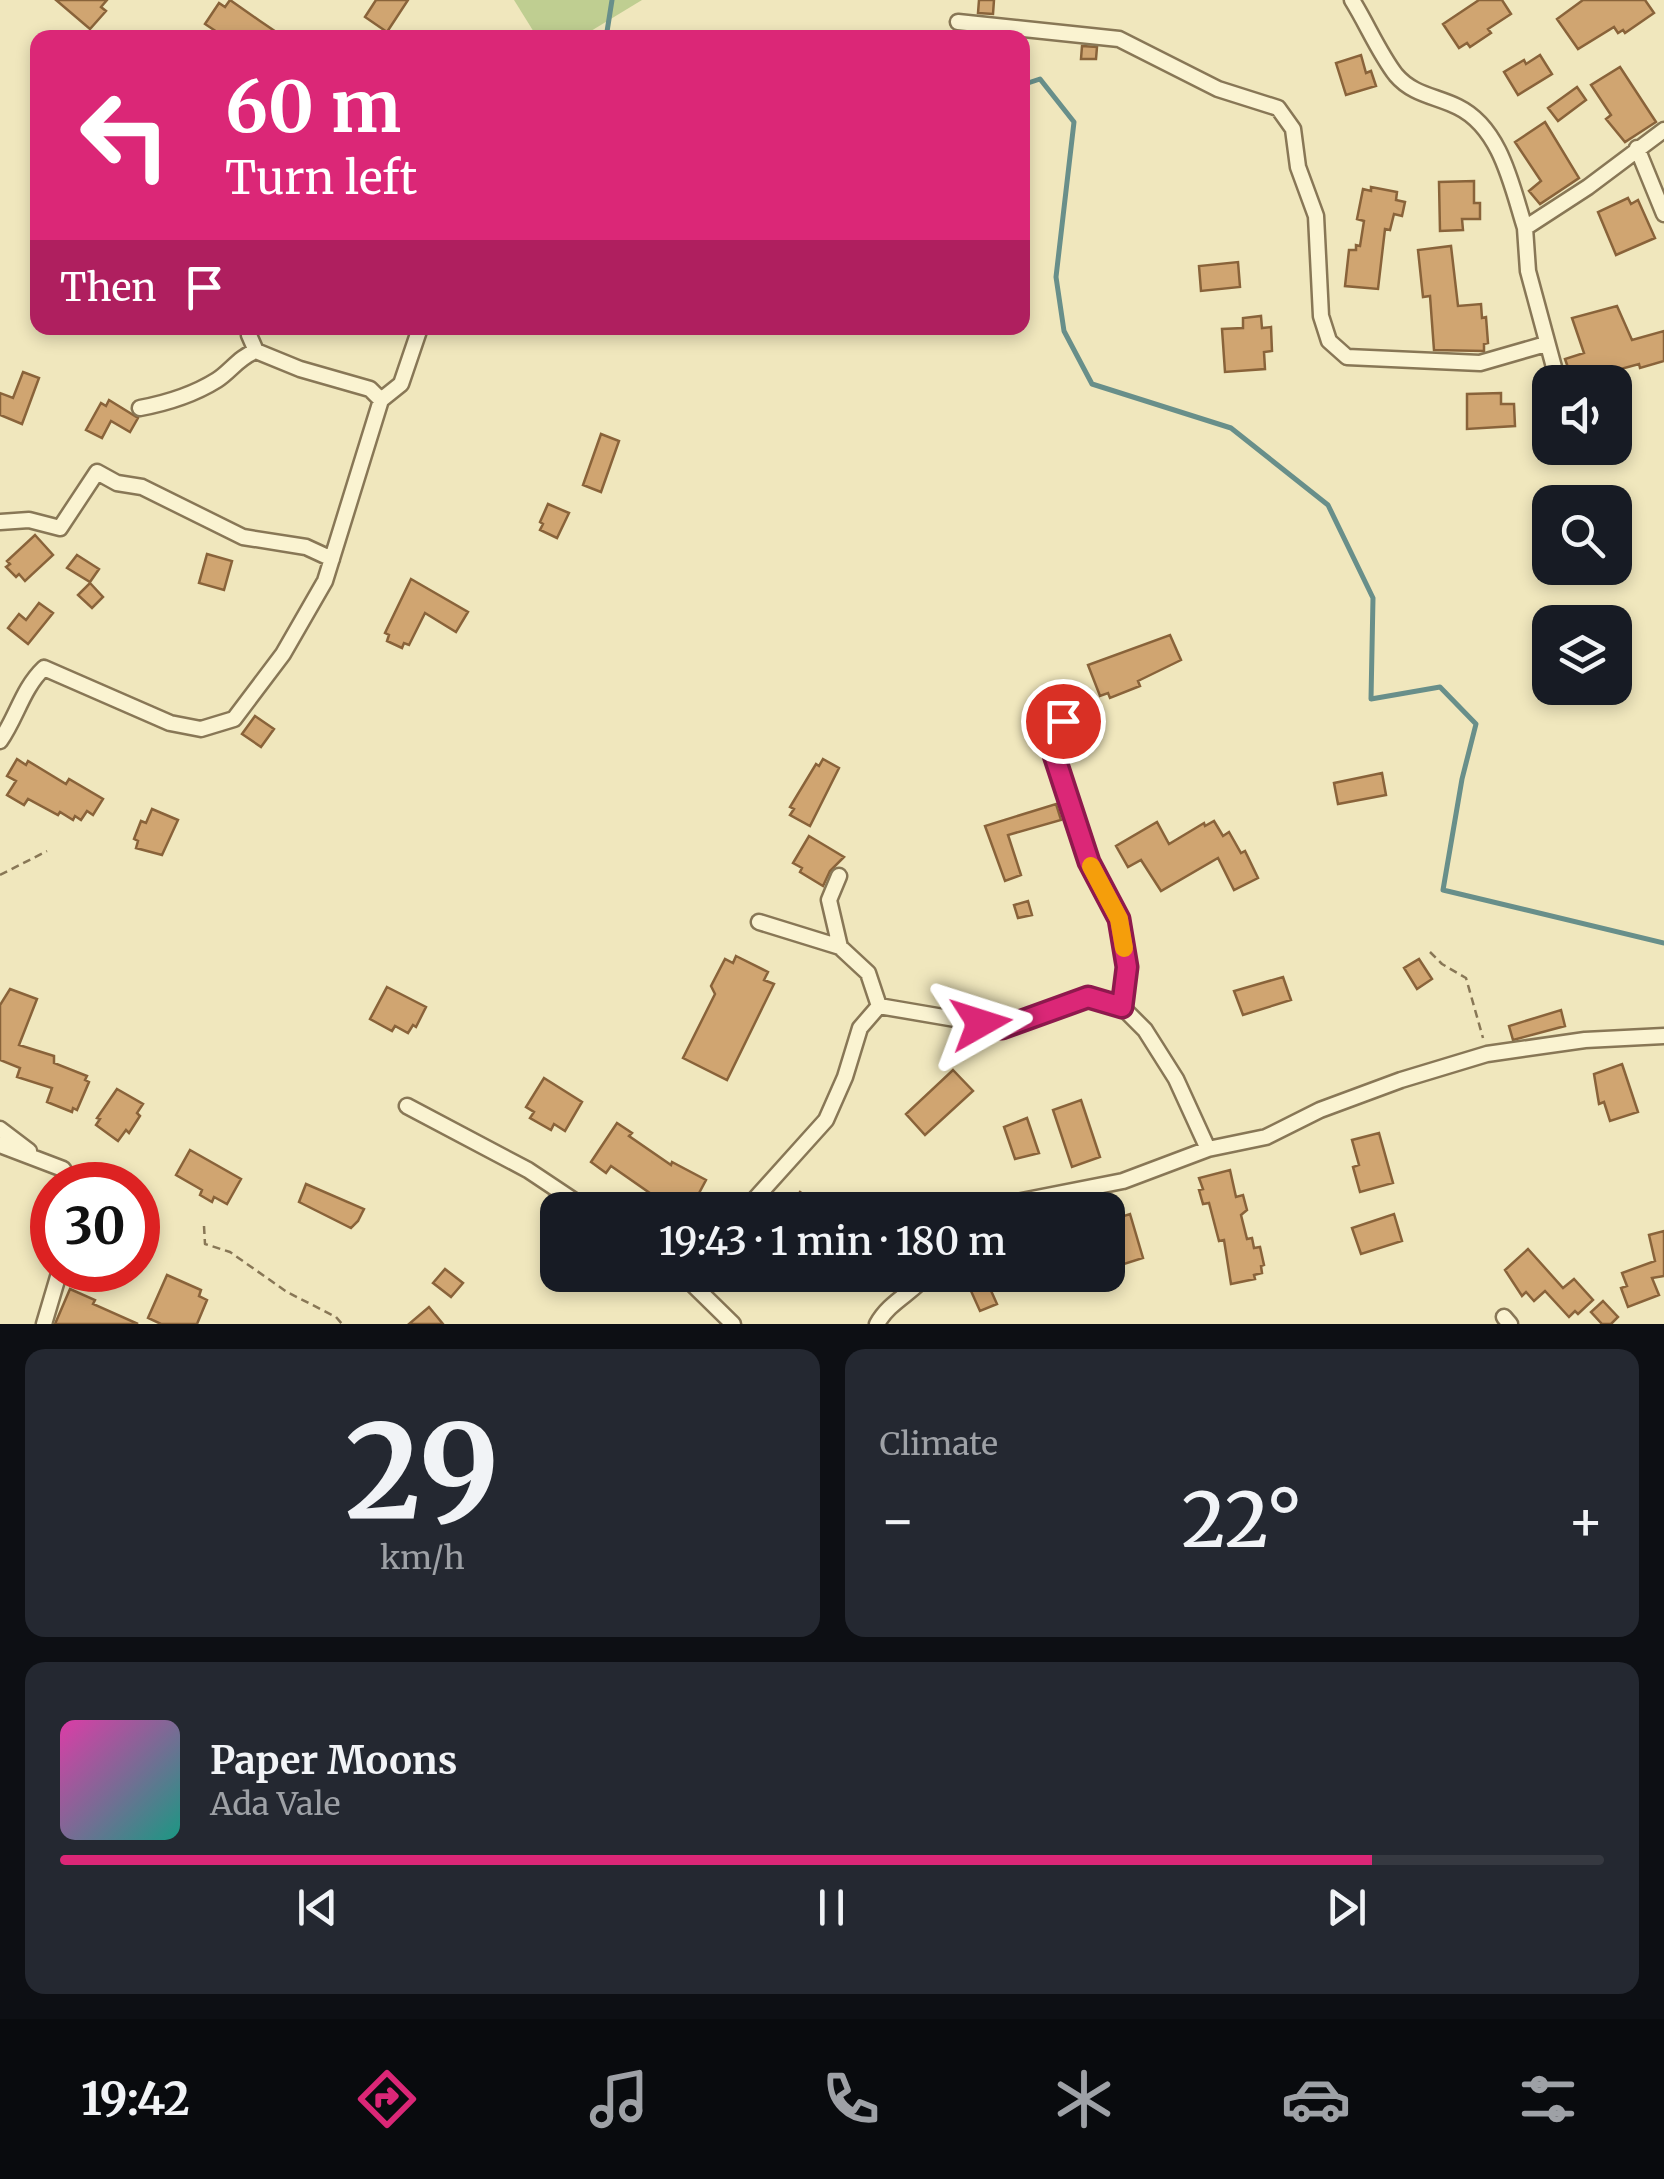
<!DOCTYPE html>
<meta charset="utf-8">
<style>
:root{--surface:#171b24;--page:#242831;--text:#f1f3f6;--muted:#9ea1a6;--line:#363941;--accent:#db2777}
body{margin:0;font-family:Merriweather,serif;background:var(--page);color:var(--text);height:100vh;display:flex;flex-direction:column;font-size:38px;white-space:nowrap}
*{box-sizing:border-box;margin:0}
p{font-size:32px;color:var(--muted)}
.icon{flex:none;width:55px;height:55px;fill:none;stroke:currentColor;stroke-width:2;stroke-linecap:round;stroke-linejoin:round}
.map{position:relative;height:1324px;overflow:hidden}
.details{display:flex;flex-direction:column;gap:25px;padding:25px;background:#0d0f14;flex:1}
.details>*{flex:none}
.banner{position:absolute;left:30px;top:30px;width:1000px;height:305px;border-radius:20px;box-shadow:0 5px 15px #0003;background:#db2777;color:#fff;overflow:hidden}
.controls{position:absolute;left:1532px;top:365px;display:grid;gap:20px}
.controls a{display:grid;place-items:center;width:100px;height:100px;border-radius:20px;background:var(--surface);box-shadow:0 5px 15px #0003;font-size:50px}
.speed{position:absolute;left:30px;top:1162px;display:flex;gap:20px;font-size:50px;font-weight:700;text-align:center}
.speed>*{display:grid;place-content:center;width:130px;height:130px;border-radius:50%;background:var(--surface);box-shadow:0 5px 15px #0003;line-height:1}
.speed .limit{border:15px solid #d22;background:#fff;color:#111}
.pin{position:absolute;display:grid;place-items:center;width:85px;height:85px;color:#fff;margin:-42px;border:5px solid #fff;border-radius:50%;box-shadow:0 2px 10px #0007}
.me{position:absolute;width:110px;margin:-55px;rotate:84deg;stroke-linejoin:round;filter:drop-shadow(0 0 8px #0008)}
.turn{display:flex;align-items:center;gap:35px;height:210px;padding:0 30px;font-size:45px}
.turn .icon{width:130px;height:130px;stroke-width:2.5}
.turn b{display:block;font-size:70px;line-height:85px}
.then{display:flex;align-items:center;height:95px;padding:0 30px;background:#0003;gap:20px;font-size:38px}
.big{font-size:75px;font-weight:600;line-height:1.1}
.details .tile{flex:1;display:flex;flex-direction:column;justify-content:center;gap:15px;min-width:0;padding:0 35px;border-radius:20px;background:var(--page)}
.details .dial{align-items:center;gap:0}
.dial b{font-size:130px;line-height:1}
.song{display:flex;align-items:center;gap:30px}
.cover{width:120px;height:120px;border-radius:15px;background:linear-gradient(135deg,hsl(320 70% 55%),hsl(170 70% 35%))}
.played{height:10px;border-radius:5px;background:linear-gradient(90deg,var(--accent) 85%,var(--line) 85%)}
.keys{display:flex;justify-content:space-around;direction:ltr}
.heat{display:flex;justify-content:space-between;align-items:center;font-size:55px;direction:ltr}
.details .tiles{flex:1;display:grid;gap:25px;grid-template-columns:1fr 1fr}
.tile:last-child{grid-column:span 2}
.trip{position:absolute;left:540px;top:1192px;width:585px;height:100px;border-radius:20px;background:var(--surface);box-shadow:0 5px 15px #0003;font-weight:600;line-height:100px;text-align:center}
.tabs{display:flex;height:160px;justify-content:space-around;align-items:center;background:#090b0e;color:var(--muted)}
.tabs .icon{width:70px;height:70px}
.tabs .current{color:var(--accent)}
.tabs b{font-size:45px;color:var(--text)}
.map>svg:first-child{display:block}
</style>
<div class="map">
<svg width="1664" height="1324" viewBox="0 0 1664 1324">
<rect width="100%" height="100%" fill="#f0e7bd"/>
<path fill="#bfce91" d="M514,0H642L581,37H537Z"/>
<g fill="none" stroke-linecap="round" stroke-linejoin="round">
<path stroke="#688f8a" stroke-width="5" d="M606,38L612,0
M1022,85L1040,79L1074,122L1056,277L1064,331L1092,384L1231,428L1328,505L1373,598L1371,699L1440,687L1476,724L1462,779L1443,890L1664,943"/>
</g>
<path fill="#d0a571" stroke="#89633a" stroke-width="2.5" d="M56,0H107L101,7L106,11L90,29Z
M230,0L260,21L285,38H226L205,24L219,3L225,7Z
M376,0H408L387,32L365,17Z
M979,0H994L993,14L978,13Z
M1479,0H1502L1511,14L1488,29L1491,33L1470,47L1467,43L1459,48L1443,24Z
M1583,0H1645L1654,13L1625,33L1623,30L1618,33L1614,27L1578,49L1557,19Z
M1082,46L1097,47L1096,59H1081Z
M1361,55L1366,73L1371,71L1376,86L1346,95L1336,63Z
M1540,55L1552,74L1518,95L1504,72L1524,60L1526,64Z
M1620,67L1656,122L1625,142L1606,119L1611,115L1591,85Z
M1577,87L1586,100L1558,121L1548,108Z
M1545,122L1579,178L1540,204L1529,191L1541,181L1515,142Z
M1474,181V203H1480V219H1462L1463,230L1440,231L1439,182Z
M1371,187L1397,192L1396,200L1405,202L1402,216L1394,214L1390,230L1385,229L1378,289L1345,286L1349,250H1356V245L1360,246L1364,221L1357,219L1363,189L1371,191Z
M1628,198L1631,204L1638,200L1655,238L1616,255L1598,212Z
M1451,246L1458,306L1481,304L1482,318L1486,317L1488,343L1484,344V351L1434,350L1430,296L1423,297L1418,250Z
M1238,262L1240,287L1201,291L1199,266Z
M1617,306L1632,340L1664,331V361L1640,368L1639,364L1573,382L1565,359L1584,353L1572,318Z
M1261,316L1262,328L1271,327L1272,351L1264,352L1265,369L1225,372L1222,329L1243,328V318Z
M23,372L39,378L22,424L0,415V393L13,398Z
M1501,393V404H1514L1515,426L1467,429V394Z
M109,400L138,418L130,432L111,421L102,438L86,430L101,403L106,406Z
M601,434L619,441L601,492L583,485Z
M548,504L569,513L557,538L540,530L543,524L540,522Z
M35,535L53,555L25,581L19,574L16,577L6,567L10,564L7,561Z
M207,554L232,561L224,590L199,583Z
M77,555L99,569L90,582L67,568Z
M411,579L468,612L456,632L425,613L409,645L404,643L402,648L387,641L389,635L385,633Z
M90,583L103,597L92,608L78,595Z
M39,603L53,613L28,644L8,628L19,614L26,620Z
M1170,635L1181,660L1138,681L1140,686L1110,698L1108,693L1100,696L1088,665Z
M255,716L274,729L261,747L242,734Z
M17,759L26,765L28,761L66,784L69,779L103,799L93,815L87,811L81,820L75,816L73,820L60,812L58,815L28,799L24,805L7,795L16,781L7,776Z
M823,759L839,768L810,826L790,815L794,809L790,807L816,764L819,766Z
M1382,773L1386,795L1338,804L1334,783Z
M1056,804L1061,820L1008,835L1021,875L1005,881L985,826Z
M152,809L178,820L162,855L136,848L138,841L134,839L141,821L146,823Z
M1214,821L1223,836L1229,832L1241,853L1245,851L1258,878L1234,890L1218,858L1161,891L1141,860L1128,867L1116,846L1157,822L1169,844L1204,823L1205,826Z
M809,836L844,857L830,871L823,886L800,872L802,868L793,863Z
M1028,901L1032,915L1018,918L1014,905Z
M736,956L768,972L764,980L774,984L727,1080L683,1058L715,994L711,986L725,959L733,963Z
M1419,959L1432,979L1417,989L1404,968Z
M1283,977L1291,1000L1243,1015L1234,991Z
M387,987L426,1007L416,1027L413,1025L408,1033L395,1026L392,1031L370,1019Z
M10,989L37,999L19,1045L54,1056V1063L87,1076L85,1080L89,1082L77,1110L73,1108L72,1112L47,1102L52,1088L17,1077L20,1068L0,1060V1005Z
M1561,1010L1565,1026L1513,1040L1509,1026Z
M1622,1064L1638,1112L1610,1121L1604,1102L1599,1104L1594,1074Z
M953,1070L973,1091L925,1135L906,1114Z
M544,1078L582,1102L565,1131L554,1124L551,1130L530,1118L534,1112L526,1107Z
M117,1089L143,1104L137,1113L140,1116L129,1133L126,1130L118,1141L96,1125L100,1119L97,1118Z
M1081,1100L1100,1157L1072,1167L1053,1110Z
M1027,1118L1039,1153L1015,1159L1004,1127Z
M617,1123L632,1133L629,1136L671,1165L672,1162L706,1180L690,1210H658L649,1205L654,1196L611,1166L606,1173L591,1162Z
M1379,1133L1393,1183L1360,1192L1353,1167L1359,1165L1352,1140Z
M190,1150L241,1179L227,1204L214,1197L212,1202L200,1195L202,1190L176,1175Z
M1230,1170L1236,1197L1243,1195L1247,1210L1241,1215L1247,1239L1252,1238L1254,1248L1260,1247L1264,1265L1261,1266L1262,1273L1254,1275L1255,1279L1231,1284L1224,1240L1219,1241L1209,1203L1203,1204L1199,1190L1203,1189L1199,1178Z
M306,1184L364,1209L358,1221L351,1228L299,1202Z
M800,1192L826,1210H787Z
M1130,1214L1143,1258L1108,1269V1221Z
M1394,1214L1402,1241L1361,1254L1352,1228Z
M1664,1231V1276L1652,1278L1659,1295L1628,1307L1621,1288L1627,1286L1622,1273L1655,1261L1649,1235Z
M1528,1249L1563,1288L1574,1279L1593,1300L1578,1314L1575,1311L1569,1317L1545,1291L1534,1301L1526,1292L1522,1296L1505,1270Z
M445,1269L463,1283L451,1297L433,1283Z
M167,1275L201,1290L199,1296L207,1300L197,1324H161L148,1318Z
M988,1284L997,1304L980,1311L971,1291Z
M70,1289L95,1300L93,1304L138,1324H55Z
M1603,1301L1618,1317L1611,1324H1602L1591,1312Z
M429,1307L443,1324H409Z"/>
<g fill="none" stroke-linecap="round" stroke-linejoin="round">
<g stroke="#887756" stroke-width="19">
<path id="street" d="M1352,0C1367,24 1379,53 1396,75C1413,95 1436,96 1458,107C1501,128 1512,187 1525,228
M958,22L1119,39L1218,89L1278,108L1293,129L1298,167L1316,216L1321,316L1329,341L1347,357L1480,363L1546,344
M1637,148L1664,214
M1558,382L1528,271L1525,228L1588,187L1664,130
M381,400L401,384L420,328
M140,408C167,403 193,395 217,380C231,371 239,357 256,351
M0,522L29,520L60,528L97,472L117,483L142,487L243,537L306,547L332,559
M1089,707L1063,721L1054,755L1089,862L1119,919L1127,967L1122,1007
M0,741C17,717 22,689 44,668L170,723L201,729L234,719L283,654L325,581L381,400L370,389L300,369L256,351L249,335L251,328
M839,876L829,900L840,947
M879,1006L1002,1027L1088,997L1122,1007L1145,1030L1176,1079L1208,1149
M407,1106L528,1170L588,1210
M0,1129L29,1151
M0,1145L63,1169L72,1185
M745,1210L826,1120L845,1077L860,1028L879,1006L868,973L840,947L759,922
M1002,1210L1012,1203L1123,1181L1208,1149L1266,1137L1320,1110L1401,1080L1487,1054L1585,1040L1664,1036
M683,1275L733,1324
M1504,1317L1510,1324
M44,1324L60,1270
M877,1324C889,1302 911,1294 927,1275"/>
</g>
<path stroke="#887756" stroke-width="2.5" stroke-dasharray="8 5" stroke-linecap="butt" d="M0,875L47,851
M1430,952L1442,964L1466,978L1483,1038
M204,1226L205,1244L230,1252L287,1292L336,1317L342,1324"/>
<use href="#street" stroke="#faf3d1" stroke-width="14"/>
</g>
<g fill="none" stroke-linecap="round" stroke-linejoin="round">
<g stroke="#8e194d" stroke-width="25">
<path id="route" d="M981,1023L1002,1028L1088,997L1122,1007L1127,967L1119,919L1089,862L1054,755L1063,721"/>
</g>
<use href="#route" stroke="#db2777" stroke-width="18"/>
<path stroke="#f59e0b" stroke-width="18" d="M1091,866L1119,919L1124,948"/>
</g>
</svg>
<div class="controls">
<a><svg class="icon" aria-label="sound" viewBox="0 0 24 24"><path d="M4 9h4l5-4v14l-5-4H4zM17 9q2 3 0 6"/></svg></a>
<a><svg class="icon" aria-label="search" viewBox="0 0 24 24"><circle cx="10" cy="10" r="6"/><path d="M15 15l6 6"/></svg></a>
<a><svg class="icon" aria-label="layers" viewBox="0 0 24 24"><path d="M12 4l9 5-9 5-9-5zM3 14l9 5 9-5"/></svg></a>
</div>
<div class="speed"><div class="limit">30</div></div>
<div class="pin" style="left:1063px;top:721px;background:#d93025"><svg class="icon" aria-label="arrive" viewBox="0 0 24 24"><path d="M6 21V4h12l-3 4 3 4H6"/></svg></div>
<svg class="me" style="left:981px;top:1023px" viewBox="-20 -20 40 40"><path d="M0-17L14 15 0 8-14 15z" fill="#db2777" stroke="#fff" stroke-width="4"/></svg>
<div class="trip">19:43 · 1 min · 180 m</div>
<div class="banner">
<div class="turn"><svg class="icon" aria-label="left" viewBox="0 0 24 24"><path d="M17 20v-9H6M10 6l-5 5 5 5"/></svg><div><b>60 m</b>Turn left</div></div>
<div class="then">Then<svg class="icon" aria-label="arrive" viewBox="0 0 24 24"><path d="M6 21V4h12l-3 4 3 4H6"/></svg></div>
</div>
</div>
<section class="details">
<div class="tiles">
<div class="tile dial"><b>29</b><p>km/h</p></div>
<div class="tile"><p>Climate</p>
<div class="heat"><a>−</a><b class="big">22°</b><a>+</a></div>
</div>
<div class="tile">
<div class="song"><i class="cover"></i><div><b>Paper Moons</b><p>Ada Vale</p></div></div>
<div class="played"></div>
<div class="keys"><svg class="icon" aria-label="previous" viewBox="0 0 24 24"><path d="M18 5L8 12l10 7zM5 5v14"/></svg><svg class="icon" aria-label="pause" viewBox="0 0 24 24"><path d="M8 5v14M16 5v14"/></svg><svg class="icon" aria-label="next" viewBox="0 0 24 24"><path d="M6 5l10 7-10 7zM19 5v14"/></svg></div>
</div>
</div>
</section>
<nav class="tabs">
<b>19:42</b>
<svg class="icon current" aria-label="directions" viewBox="0 0 24 24"><path d="M12 3l9 9-9 9-9-9zM9 14v-3h6M13 9l2 2-2 2"/></svg>
<svg class="icon" aria-label="music" viewBox="0 0 24 24"><path d="M9 18V5l10-2v13"/><circle cx="6" cy="18" r="3"/><circle cx="16" cy="16" r="3"/></svg>
<svg class="icon" aria-label="phone" viewBox="0 0 24 24"><path d="M5 4h4l2 5-3 2q2 4 5 5l2-3 5 2v4C11 20 4 13 5 4z"/></svg>
<svg class="icon" aria-label="climate" viewBox="0 0 24 24"><path d="M12 3v18M4 7l16 10M4 17L20 7"/></svg>
<svg class="icon" aria-label="car" viewBox="0 0 24 24"><path d="M5 17H2v-5l4-1 3-4h7l3 4 3 1v5h-3M9 17h6M6 11h13"/><circle cx="7" cy="17" r="2"/><circle cx="17" cy="17" r="2"/></svg>
<svg class="icon" aria-label="filters" viewBox="0 0 24 24"><path d="M4 7h16M4 17h16"/><circle cx="9" cy="7" r="2"/><circle cx="15" cy="17" r="2"/></svg>
</nav>
